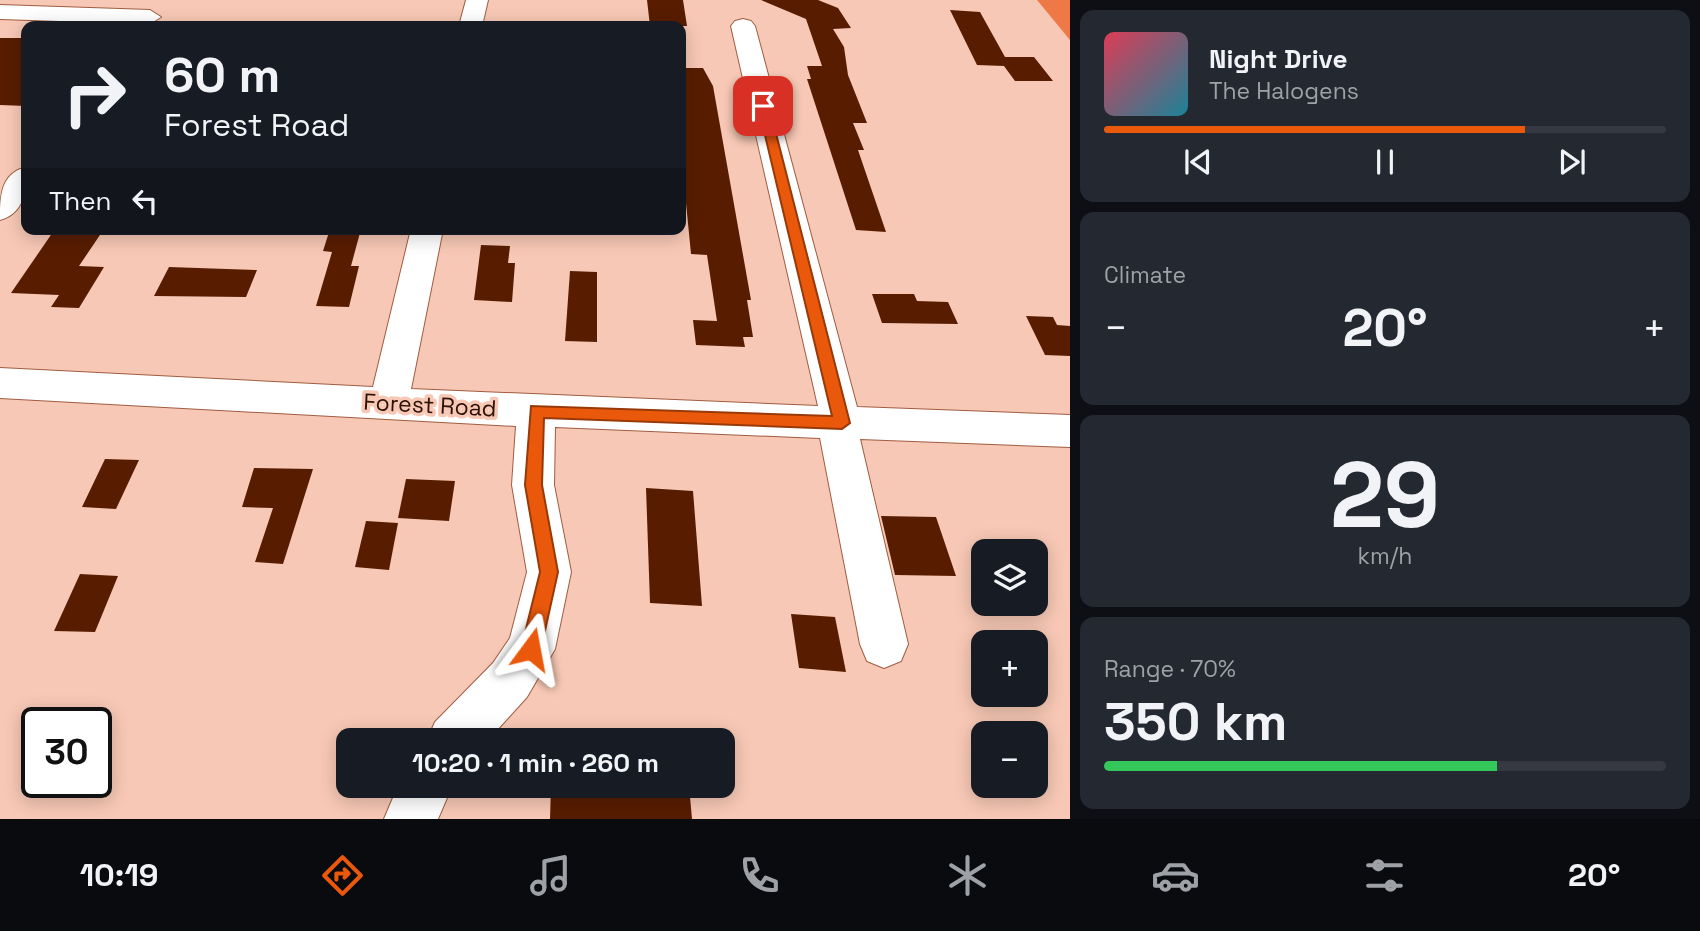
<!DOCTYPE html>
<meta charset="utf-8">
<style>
:root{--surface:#171b24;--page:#242831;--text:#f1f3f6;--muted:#9ea1a6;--line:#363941;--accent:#ea580c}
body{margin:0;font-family:"Space Grotesk",sans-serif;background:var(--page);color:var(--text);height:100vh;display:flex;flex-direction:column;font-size:26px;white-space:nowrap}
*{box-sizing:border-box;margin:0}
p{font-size:23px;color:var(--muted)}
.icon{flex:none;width:38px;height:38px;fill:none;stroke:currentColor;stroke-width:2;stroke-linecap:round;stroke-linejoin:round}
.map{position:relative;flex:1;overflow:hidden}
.drawer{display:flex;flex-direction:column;gap:10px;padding:10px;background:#0d0f14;width:630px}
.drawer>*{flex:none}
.hud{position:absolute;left:21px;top:21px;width:665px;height:214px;border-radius:14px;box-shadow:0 4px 18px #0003;background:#171b24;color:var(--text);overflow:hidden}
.fabs{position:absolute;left:971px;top:539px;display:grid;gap:14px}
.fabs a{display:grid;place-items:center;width:77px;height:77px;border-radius:14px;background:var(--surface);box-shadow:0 4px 18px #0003;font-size:35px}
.speed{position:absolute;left:21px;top:707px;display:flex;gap:14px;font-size:35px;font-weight:700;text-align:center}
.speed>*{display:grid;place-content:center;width:91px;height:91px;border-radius:50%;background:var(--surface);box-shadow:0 4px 18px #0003;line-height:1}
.speed .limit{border:4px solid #111;border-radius:10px;background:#fff;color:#111}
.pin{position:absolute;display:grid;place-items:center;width:60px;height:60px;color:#fff;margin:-30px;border-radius:14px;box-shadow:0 4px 10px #0006}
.me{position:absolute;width:77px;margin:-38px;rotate:13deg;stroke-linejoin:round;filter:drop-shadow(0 0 5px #0008)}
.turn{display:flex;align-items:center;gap:24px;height:147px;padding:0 28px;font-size:32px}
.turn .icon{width:91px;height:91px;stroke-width:2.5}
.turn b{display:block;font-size:49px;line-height:60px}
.then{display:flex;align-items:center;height:66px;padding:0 28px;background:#0003;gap:14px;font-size:26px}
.big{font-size:52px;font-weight:700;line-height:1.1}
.drawer .widget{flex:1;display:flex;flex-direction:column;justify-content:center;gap:10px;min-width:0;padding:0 24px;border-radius:14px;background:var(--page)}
.drawer .dial{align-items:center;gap:0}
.dial b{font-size:91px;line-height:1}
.song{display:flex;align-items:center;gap:21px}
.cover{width:84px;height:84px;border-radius:10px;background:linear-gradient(135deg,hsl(350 70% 55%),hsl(190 70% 35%))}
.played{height:7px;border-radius:4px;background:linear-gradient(90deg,var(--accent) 75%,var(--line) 75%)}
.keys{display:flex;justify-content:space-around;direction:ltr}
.heat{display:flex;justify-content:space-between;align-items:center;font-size:38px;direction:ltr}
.charge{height:10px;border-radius:5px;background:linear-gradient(90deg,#34c759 70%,var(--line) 0)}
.trip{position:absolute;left:336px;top:728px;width:399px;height:70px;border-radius:14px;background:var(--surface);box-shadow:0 4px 18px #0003;font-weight:700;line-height:70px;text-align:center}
.dock{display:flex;height:112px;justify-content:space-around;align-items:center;background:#090b0e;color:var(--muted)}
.dock .icon{width:49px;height:49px}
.dock .selected{color:var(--accent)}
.dock b{font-size:32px;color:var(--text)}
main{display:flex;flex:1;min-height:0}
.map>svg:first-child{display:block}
</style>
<main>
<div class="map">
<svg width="1070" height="819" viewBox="0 0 1070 819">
<rect width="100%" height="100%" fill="#f7c8b5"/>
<path fill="#ee7946" d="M1037,0H1070V40Z"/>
<path fill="#581d00" d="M647,0H683L687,26H650Z
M761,0H818L838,8L851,28L833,29L844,47L848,75L867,123H853L864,150H858L886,232L856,230L807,79H811L807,66H822L806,19Z
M950,10L980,12L1005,57H1034L1053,81H1015L1004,66L977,65Z
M0,38H26V106L0,105Z
M681,68H703L713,86L751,300H747L753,337H743L745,347L696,345L693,320L717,321L707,255L691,254L681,152Z
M55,229H104L79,266L104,267L79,308L51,307L59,295L11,293Z
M330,229H361L351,266H359L349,307L316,306L332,252L323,251Z
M481,245L510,246L508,263H515L512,302L474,300Z
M169,267L257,270L246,297L154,296Z
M570,271L597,272V342L565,341Z
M872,294H914L917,301L948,302L958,324L882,323Z
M1026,316L1053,317L1057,325L1070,326V356L1045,355Z
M105,459L139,460L116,509L82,507Z
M254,468L313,469L283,564L255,562L273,508L242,507Z
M406,479L455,481L449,521L398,518Z
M646,488L693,491L702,606L650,603Z
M881,516L936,517L956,576L895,575Z
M366,521L398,523L389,570L355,567Z
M80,574L118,576L95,632L54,631Z
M791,614L835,617L846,672L799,668Z
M551,786H689L692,819H550Z"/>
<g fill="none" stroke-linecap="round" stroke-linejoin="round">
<g stroke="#a05c40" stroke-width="2">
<path id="minor" d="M466,0H488L482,26H459Z
M0,5L150,10L161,17L150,24L0,19Z
M743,19L751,21L755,26L857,407L1070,415V447L860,439L908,644L901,661L884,668L867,661L860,644L820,438L555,427L554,485L571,572L555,649L527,697L488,740H427L435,722L493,663L510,638L527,572L512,485L516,426L0,398V368L373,387L411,229H443L411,389L818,406L731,26L735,21Z
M26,167C27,189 25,213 0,220C0,197 0,174 26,167Z
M398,786H452L438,819H384Z"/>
</g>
<use href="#minor" fill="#fff" fill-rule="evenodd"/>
</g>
<path fill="#ea580c" stroke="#983908" stroke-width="2" d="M763,103L769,106L850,423L842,429L544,418L542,485L558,572L541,649L538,656L531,659L524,656L521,649L540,572L525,485L531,406L832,416L758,106Z"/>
<g text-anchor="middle" stroke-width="7" stroke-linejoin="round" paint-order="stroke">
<g font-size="23" fill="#2c1106" stroke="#f7c8b5">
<text transform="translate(430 405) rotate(3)" y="8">Forest Road</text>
</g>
</g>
</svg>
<div class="fabs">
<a><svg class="icon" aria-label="layers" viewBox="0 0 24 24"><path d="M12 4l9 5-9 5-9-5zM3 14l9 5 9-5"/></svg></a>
<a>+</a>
<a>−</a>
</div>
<div class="speed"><div class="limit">30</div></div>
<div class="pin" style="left:763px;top:106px;background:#d93025"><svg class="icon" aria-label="arrive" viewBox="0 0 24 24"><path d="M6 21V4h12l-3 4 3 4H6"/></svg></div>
<svg class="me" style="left:531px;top:649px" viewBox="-20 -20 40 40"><path d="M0-17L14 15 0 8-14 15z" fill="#ea580c" stroke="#fff" stroke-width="4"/></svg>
<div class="trip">10:20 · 1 min · 260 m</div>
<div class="hud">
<div class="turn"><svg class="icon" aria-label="right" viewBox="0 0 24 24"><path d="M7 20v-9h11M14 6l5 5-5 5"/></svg><div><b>60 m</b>Forest Road</div></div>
<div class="then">Then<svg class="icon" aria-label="left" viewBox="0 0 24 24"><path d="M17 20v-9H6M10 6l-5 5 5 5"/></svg></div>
</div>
</div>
<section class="drawer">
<div class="widget">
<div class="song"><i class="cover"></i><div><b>Night Drive</b><p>The Halogens</p></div></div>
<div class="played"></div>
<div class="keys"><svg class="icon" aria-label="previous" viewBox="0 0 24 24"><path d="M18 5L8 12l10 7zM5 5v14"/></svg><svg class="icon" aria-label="pause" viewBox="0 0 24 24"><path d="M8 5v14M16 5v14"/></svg><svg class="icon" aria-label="next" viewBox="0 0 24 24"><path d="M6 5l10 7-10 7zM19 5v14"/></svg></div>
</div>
<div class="widget"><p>Climate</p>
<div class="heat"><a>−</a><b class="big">20°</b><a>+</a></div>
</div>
<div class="widget dial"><b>29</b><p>km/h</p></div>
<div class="widget"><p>Range · 70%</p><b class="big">350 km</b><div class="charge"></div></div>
</section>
</main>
<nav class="dock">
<b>10:19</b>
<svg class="icon selected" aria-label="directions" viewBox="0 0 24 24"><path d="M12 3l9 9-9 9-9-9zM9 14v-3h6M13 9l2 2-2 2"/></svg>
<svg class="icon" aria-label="music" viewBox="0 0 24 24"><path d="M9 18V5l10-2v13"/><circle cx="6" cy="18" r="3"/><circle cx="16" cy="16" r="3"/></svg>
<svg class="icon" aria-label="phone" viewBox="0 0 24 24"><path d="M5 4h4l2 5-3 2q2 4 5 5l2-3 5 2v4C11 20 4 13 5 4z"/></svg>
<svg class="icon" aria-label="climate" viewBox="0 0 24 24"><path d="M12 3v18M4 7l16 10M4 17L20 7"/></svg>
<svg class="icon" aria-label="car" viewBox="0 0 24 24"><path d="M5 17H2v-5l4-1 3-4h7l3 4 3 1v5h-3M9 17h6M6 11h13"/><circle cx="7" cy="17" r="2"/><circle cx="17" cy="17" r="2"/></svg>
<svg class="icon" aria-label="filters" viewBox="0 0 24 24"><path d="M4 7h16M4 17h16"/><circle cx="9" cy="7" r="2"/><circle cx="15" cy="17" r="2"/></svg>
<b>20°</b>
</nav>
